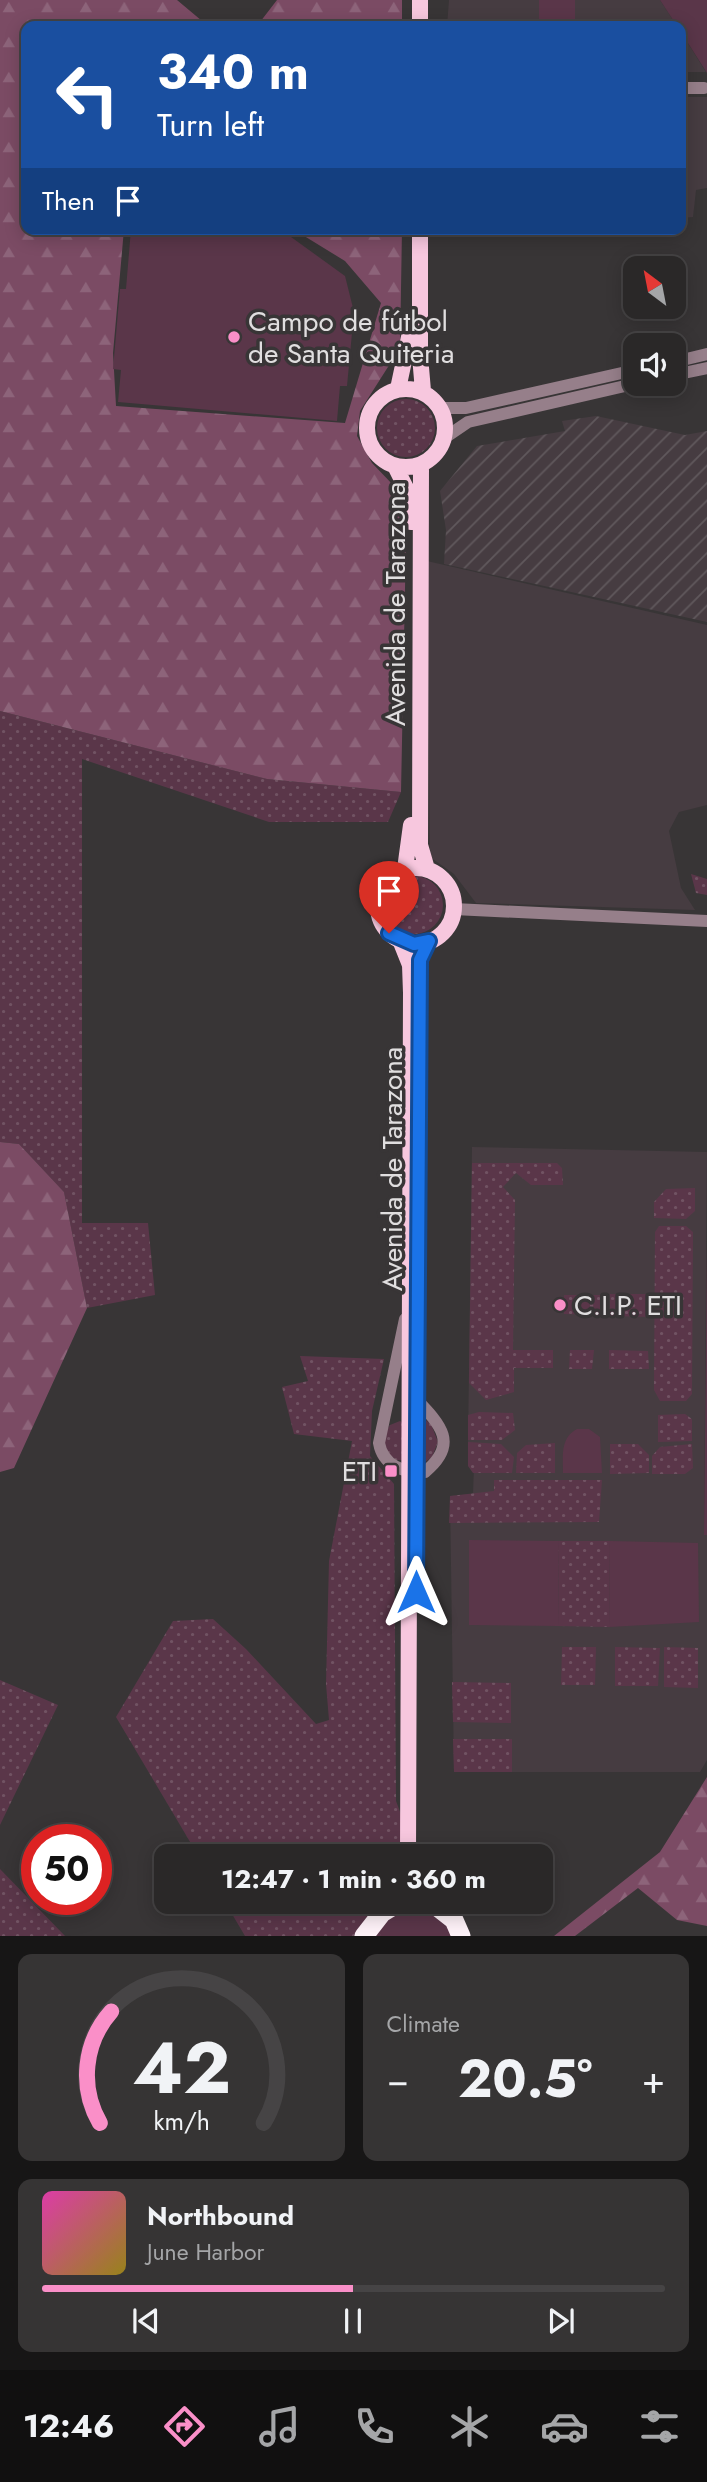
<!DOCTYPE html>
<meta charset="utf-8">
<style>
:root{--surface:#2a2828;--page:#363434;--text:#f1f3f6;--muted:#a5a6a8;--line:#464445;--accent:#fa8fc8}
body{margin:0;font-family:Jost,sans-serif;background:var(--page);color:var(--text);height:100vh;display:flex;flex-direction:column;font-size:26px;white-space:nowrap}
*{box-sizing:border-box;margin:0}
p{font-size:23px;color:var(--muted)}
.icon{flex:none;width:38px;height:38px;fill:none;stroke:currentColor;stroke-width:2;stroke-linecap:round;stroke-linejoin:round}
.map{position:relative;height:1936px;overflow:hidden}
.drawer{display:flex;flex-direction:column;gap:18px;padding:18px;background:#171616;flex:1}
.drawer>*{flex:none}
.banner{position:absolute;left:21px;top:21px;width:665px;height:214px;border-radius:14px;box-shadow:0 4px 18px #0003,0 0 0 2px var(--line);background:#1a4fa0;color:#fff;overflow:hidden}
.needle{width:46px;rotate:328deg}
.tools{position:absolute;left:623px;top:256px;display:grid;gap:14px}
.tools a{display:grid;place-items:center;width:63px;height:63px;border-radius:14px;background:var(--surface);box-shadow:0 4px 18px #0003,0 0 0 2px var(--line);font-size:35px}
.speed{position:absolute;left:21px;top:1824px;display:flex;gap:14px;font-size:35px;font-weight:700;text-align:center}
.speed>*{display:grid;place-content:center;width:91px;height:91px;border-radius:50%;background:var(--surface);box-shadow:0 4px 18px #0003,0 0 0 2px var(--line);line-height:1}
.speed .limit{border:10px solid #d22;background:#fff;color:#111}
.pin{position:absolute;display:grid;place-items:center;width:60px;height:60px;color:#fff;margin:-72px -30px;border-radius:50% 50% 50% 0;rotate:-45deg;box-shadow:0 0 7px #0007}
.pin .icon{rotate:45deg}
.me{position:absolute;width:77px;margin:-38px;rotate:0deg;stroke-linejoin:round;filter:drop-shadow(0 0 5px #0008)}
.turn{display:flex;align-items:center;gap:24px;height:147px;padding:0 21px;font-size:32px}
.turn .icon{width:91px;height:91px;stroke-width:2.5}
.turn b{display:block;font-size:49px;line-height:60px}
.then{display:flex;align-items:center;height:66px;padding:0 21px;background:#0003;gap:14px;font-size:26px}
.big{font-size:52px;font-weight:700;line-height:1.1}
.drawer .tile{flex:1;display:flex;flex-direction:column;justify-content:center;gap:10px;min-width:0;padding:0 24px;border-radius:14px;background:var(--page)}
.drawer .dial{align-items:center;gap:0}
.dial svg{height:182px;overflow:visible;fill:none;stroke:var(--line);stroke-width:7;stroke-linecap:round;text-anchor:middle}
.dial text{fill:var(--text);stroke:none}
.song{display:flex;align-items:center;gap:21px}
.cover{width:84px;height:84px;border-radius:10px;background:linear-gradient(135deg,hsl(320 70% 55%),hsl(50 70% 35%))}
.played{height:7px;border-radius:4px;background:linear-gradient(90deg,var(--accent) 50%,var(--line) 50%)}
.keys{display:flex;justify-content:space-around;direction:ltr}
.heat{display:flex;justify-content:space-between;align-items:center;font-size:38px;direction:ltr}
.drawer .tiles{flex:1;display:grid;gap:18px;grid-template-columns:1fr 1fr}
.tile:last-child{grid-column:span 2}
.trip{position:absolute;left:154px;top:1844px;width:399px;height:70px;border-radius:14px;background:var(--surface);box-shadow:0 4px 18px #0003,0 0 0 2px var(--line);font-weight:700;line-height:70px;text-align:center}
.tab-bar{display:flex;height:112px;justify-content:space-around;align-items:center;background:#111010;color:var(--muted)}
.tab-bar .icon{width:49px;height:49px}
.tab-bar .on{color:var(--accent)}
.tab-bar b{font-size:32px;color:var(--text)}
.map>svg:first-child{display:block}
</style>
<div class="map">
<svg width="707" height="1936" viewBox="0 0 707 1936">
<defs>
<pattern id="industrial-furrows" width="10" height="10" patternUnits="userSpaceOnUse" patternTransform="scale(1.75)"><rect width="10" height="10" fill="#463c41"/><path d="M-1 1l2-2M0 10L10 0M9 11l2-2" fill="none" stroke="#60585c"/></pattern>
<pattern id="grass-dots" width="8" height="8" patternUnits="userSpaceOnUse" patternTransform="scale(1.75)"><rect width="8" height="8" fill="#5a3649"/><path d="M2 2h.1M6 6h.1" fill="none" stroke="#715363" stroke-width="1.8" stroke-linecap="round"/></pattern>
<pattern id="forest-firs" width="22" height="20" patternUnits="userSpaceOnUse" patternTransform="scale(1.75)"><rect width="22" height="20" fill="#7b4b64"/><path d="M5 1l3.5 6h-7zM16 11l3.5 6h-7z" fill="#8d647a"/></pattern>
</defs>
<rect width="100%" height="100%" fill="#383536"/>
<path fill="#463c41" d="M449,0H660L677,26H447Z
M681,32L706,72H681Z
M681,97H707V188L696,190L693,217L681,218Z
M427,561L707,625V805L679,812L669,831L681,888L695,910L476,903L454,874L430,857Z
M472,1147L707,1152L704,1534L707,1535V1760L700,1772H454L450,1496L473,1494L474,1465L468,1442Z"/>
<path fill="url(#industrial-furrows)" d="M596,416L685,435L707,431V622L444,564L446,530L440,491L477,446L565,431L562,421Z"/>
<path fill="url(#grass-dots)" d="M377 428a29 29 0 1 1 58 0a29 29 0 1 1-58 0Z
M0,711L267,779L401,792L388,822H269L82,759V1223H148L155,1295L87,1308L64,1192L19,1144L0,1142Z
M691,874L707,879V895L696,893Z
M385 905a29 29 0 1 1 58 0a29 29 0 1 1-58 0Z
M472,1163H557L562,1168L563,1185H531L516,1173L503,1187L515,1200L513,1350H553V1368H514V1392L486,1400L469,1383Z
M695,1188V1211L686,1219L654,1218V1202L666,1189Z
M659,1226H686L693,1232L692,1394L686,1401H660L654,1390L655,1232Z
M610,1294H651V1317L610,1316Z
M564,1295H601V1315L564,1314Z
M570,1350H594L592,1369H569Z
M609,1350L648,1351L649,1369H609Z
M300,1356L384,1359L372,1411L370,1456L394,1484L396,1801L417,1857H199L116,1717L173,1621L213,1619L246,1649L316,1724L329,1720L326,1684L329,1561L352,1441L294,1434L282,1387L308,1381Z
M479,1412L513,1413L515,1430L502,1440H468V1415Z
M685,1414L692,1419V1441L658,1442V1415Z
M423,1418L431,1424L438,1442L432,1457L421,1465Z
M400,1421L403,1423L402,1460H396L386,1452L384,1435L390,1425Z
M468,1442L501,1444L514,1457L512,1473H473L468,1466Z
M555,1443V1473H516L517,1453L526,1445Z
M610,1444H638L649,1455V1473L610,1474Z
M692,1444L693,1468L685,1474H652V1456L660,1447Z
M494,1480H602L599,1522L449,1523L450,1496L494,1491Z
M558,1541H610L609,1627L559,1626Z
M562,1647H596L595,1685H561Z
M615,1647L660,1648L658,1686H615Z
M664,1647L698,1648V1688L664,1687Z
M0,1680L58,1705L0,1825Z
M452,1682L511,1683V1723L453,1722Z
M453,1739H512V1772H454Z
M0,1869L65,1936H0Z
M225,1902H437L465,1936H245Z"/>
<path fill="url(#forest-firs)" d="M0,0H177L208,26H26V229H124L113,353L116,406L345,423L381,303L345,261L301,234L302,229H402L400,348L360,411L357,436L372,463L394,486L406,537L401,792L267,779L0,711Z
M277,0H402V26H257Z
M0,1142L19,1144L64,1192L87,1308L14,1468L0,1472Z
M707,1777V1926L677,1920L638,1888L575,1936H554L660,1852Z"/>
<path fill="#5a3649" d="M539,0H575V26H539Z
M660,0H707V73L681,32V26H677Z
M131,229H280L345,276L354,312L347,386H340L337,421L118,402L121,370L113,369L120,289H126Z
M707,1241V1535H704Z
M577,1429H589L600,1437L602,1473H563C563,1456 560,1438 577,1429Z
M469,1540L558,1541L559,1626L469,1625Z
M610,1541L698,1543L699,1622L609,1627Z
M417,1908C433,1911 444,1921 450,1936H380C385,1919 400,1909 417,1908Z"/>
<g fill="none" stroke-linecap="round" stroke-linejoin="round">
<path stroke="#967f8a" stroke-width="12" d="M681,88H704
M674,362L707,354
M674,375L707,368
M439,408H466L635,370
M443,439L468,422L638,383
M454,909L707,921
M405,1319L379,1443C383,1466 404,1473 425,1472C459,1444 441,1425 416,1399"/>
<path stroke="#f7c7de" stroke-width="16" d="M420,26V0
M420,229V356L423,391
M367 428a39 39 0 1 1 78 0a39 39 0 1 1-78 0Z
M398,389L412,323
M421,465L420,845L427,869
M396,468L406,488L411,522
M378 906a38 38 0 1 1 76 0a38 38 0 1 1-76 0Z
M405,869L411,825
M400,940L410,965L411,993L408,1857
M420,980V960L429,941"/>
<path stroke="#fef2f8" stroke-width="19" d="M431,1902L454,1920L461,1936
M364,1936L382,1913L400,1902"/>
</g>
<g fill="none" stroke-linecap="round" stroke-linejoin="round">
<g stroke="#114b97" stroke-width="18">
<path id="route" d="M389,933L414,944L429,941L420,960L416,1592"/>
</g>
<use href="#route" stroke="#1a73e8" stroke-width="12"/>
</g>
<g fill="#fa8fc8" stroke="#383536" stroke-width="2.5">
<circle cx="234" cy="337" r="7"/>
<circle cx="560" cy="1305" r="7"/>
<rect x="384" y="1464" width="14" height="14" rx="3.5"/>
</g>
<g text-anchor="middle" stroke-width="7" stroke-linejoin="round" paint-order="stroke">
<g font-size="28" fill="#e0dedf" stroke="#383536" text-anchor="start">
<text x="248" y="331">Campo de fútbol<tspan x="248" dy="32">de Santa Quiteria</tspan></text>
<text x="574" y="1315">C.I.P. ETI</text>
<text x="377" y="1481" text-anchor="end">ETI</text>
</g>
<g font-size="28" fill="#e0dedf" stroke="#383536">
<text transform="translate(395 604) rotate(-90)" y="10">Avenida de Tarazona</text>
<text transform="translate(392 1169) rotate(-90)" y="10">Avenida de Tarazona</text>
</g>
</g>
</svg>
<div class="tools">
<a><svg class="needle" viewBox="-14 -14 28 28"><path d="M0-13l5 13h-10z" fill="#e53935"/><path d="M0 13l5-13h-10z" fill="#a5a6a8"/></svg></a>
<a><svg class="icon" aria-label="sound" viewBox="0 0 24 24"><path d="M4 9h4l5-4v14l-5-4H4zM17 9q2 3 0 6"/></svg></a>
</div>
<div class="speed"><div class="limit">50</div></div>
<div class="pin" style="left:389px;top:933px;background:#d93025"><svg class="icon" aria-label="arrive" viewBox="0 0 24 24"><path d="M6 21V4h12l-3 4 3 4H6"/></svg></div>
<svg class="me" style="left:416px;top:1592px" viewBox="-20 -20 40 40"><path d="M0-17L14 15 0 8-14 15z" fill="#1a73e8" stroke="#fff" stroke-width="4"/></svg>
<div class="trip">12:47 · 1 min · 360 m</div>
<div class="banner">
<div class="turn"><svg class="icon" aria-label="left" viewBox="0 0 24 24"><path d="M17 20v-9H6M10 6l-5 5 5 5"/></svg><div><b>340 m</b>Turn left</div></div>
<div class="then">Then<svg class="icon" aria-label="arrive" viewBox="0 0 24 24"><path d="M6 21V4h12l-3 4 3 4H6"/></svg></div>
</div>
</div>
<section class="drawer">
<div class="tiles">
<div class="tile dial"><svg viewBox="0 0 100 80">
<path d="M14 69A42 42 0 1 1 86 69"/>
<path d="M14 69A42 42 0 0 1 19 20" stroke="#fa8fc8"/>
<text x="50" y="56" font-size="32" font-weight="700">42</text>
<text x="50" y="72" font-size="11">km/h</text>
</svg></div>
<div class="tile"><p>Climate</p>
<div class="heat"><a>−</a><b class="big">20.5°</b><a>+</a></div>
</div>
<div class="tile">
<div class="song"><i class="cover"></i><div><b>Northbound</b><p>June Harbor</p></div></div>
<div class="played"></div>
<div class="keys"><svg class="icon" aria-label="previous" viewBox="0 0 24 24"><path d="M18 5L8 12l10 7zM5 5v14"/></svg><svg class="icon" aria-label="pause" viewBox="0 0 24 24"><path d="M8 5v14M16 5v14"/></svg><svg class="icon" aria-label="next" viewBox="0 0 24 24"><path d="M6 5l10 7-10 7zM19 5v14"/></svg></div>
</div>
</div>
</section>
<nav class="tab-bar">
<b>12:46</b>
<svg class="icon on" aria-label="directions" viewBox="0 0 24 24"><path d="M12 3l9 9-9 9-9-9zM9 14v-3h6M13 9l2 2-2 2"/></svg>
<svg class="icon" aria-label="music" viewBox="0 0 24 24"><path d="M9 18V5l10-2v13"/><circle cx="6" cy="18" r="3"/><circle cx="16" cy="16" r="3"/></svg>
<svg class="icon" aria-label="phone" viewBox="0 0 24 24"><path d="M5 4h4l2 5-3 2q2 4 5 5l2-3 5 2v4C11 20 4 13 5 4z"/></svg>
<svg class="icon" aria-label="climate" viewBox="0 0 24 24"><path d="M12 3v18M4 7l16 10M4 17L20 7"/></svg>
<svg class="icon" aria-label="car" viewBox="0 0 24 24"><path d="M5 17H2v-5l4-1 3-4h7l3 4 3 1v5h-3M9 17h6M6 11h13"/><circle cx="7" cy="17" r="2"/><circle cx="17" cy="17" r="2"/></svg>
<svg class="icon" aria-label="filters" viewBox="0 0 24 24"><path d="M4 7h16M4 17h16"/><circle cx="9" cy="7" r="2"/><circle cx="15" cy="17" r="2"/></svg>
</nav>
